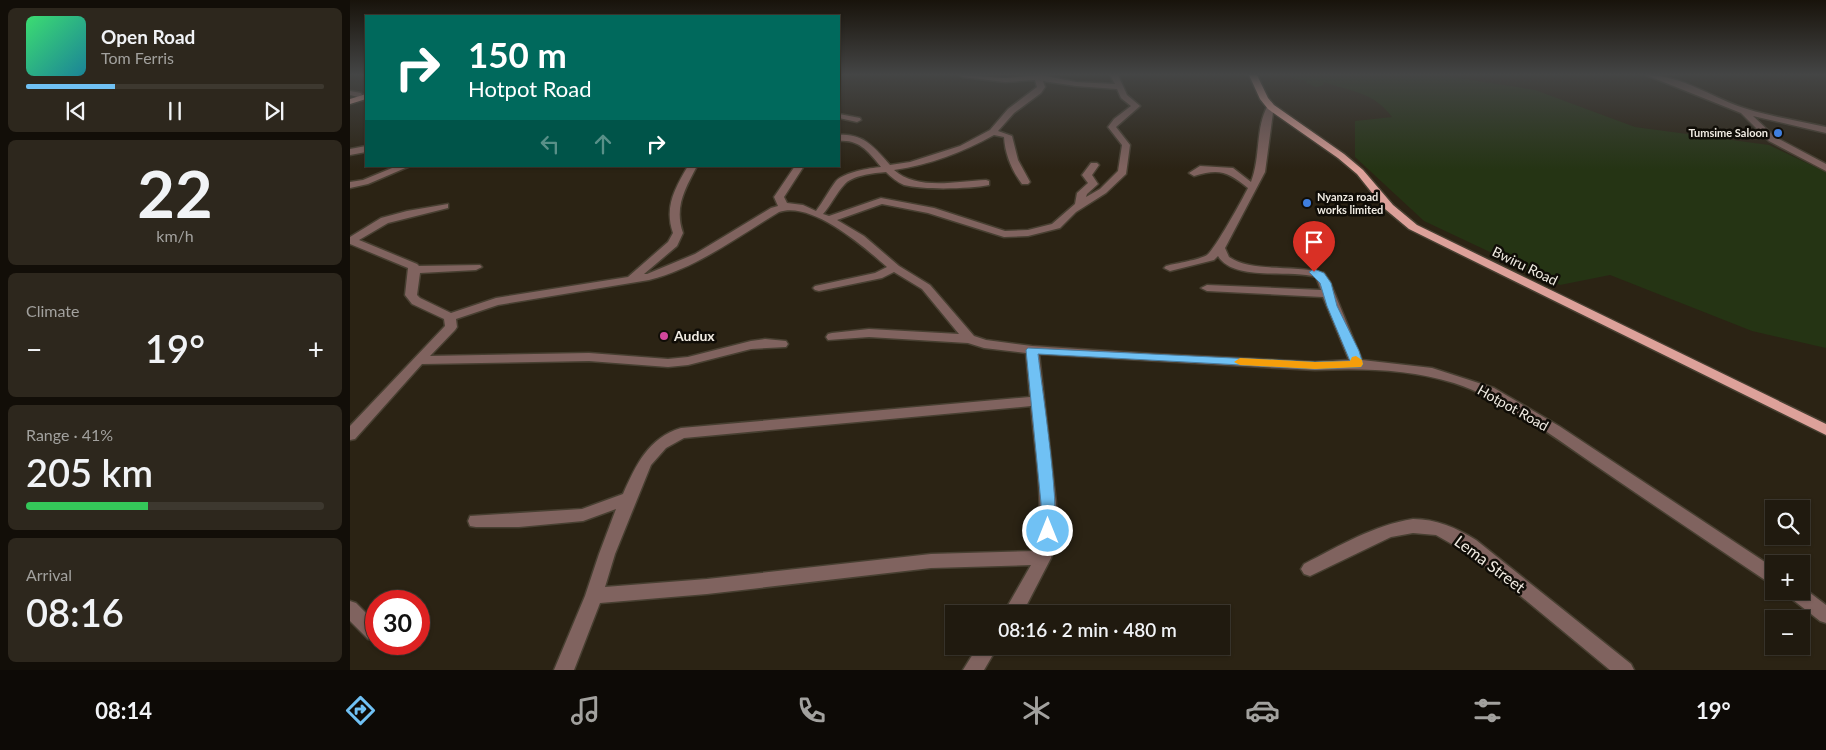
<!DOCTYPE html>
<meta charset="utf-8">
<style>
:root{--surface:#201a0f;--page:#2d271d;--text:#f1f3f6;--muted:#a2a19e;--line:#3d382f;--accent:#70c1f4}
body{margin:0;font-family:Lato,sans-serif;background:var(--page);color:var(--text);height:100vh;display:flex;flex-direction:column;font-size:19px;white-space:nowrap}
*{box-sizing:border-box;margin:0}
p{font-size:16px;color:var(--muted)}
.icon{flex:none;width:28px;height:28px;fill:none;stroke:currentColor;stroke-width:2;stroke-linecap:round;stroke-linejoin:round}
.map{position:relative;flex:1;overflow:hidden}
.side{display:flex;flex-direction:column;gap:8px;padding:8px;background:#120e08;width:350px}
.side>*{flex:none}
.guide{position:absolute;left:15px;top:15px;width:475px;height:152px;border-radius:0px;box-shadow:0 1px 4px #0004,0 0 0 1px var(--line);background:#00695c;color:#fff;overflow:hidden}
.controls{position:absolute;left:1415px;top:500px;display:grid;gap:10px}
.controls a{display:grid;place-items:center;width:45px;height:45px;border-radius:0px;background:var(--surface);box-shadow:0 1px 4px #0004,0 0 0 1px var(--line);font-size:25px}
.speed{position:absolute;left:15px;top:590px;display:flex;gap:10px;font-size:25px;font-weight:700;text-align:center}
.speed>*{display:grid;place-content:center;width:65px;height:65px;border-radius:50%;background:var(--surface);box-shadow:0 1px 4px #0004,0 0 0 1px var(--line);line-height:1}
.speed .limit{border:8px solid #d22;background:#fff;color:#111}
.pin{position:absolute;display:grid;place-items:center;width:42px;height:42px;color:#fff;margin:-51px -21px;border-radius:50% 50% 50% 0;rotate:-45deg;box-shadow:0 0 5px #0007}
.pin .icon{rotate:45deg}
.me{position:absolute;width:55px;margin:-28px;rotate:0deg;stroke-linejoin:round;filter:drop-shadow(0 0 4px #0008)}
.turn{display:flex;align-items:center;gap:18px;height:105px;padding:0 20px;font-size:22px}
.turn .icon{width:65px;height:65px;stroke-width:2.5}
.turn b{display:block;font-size:35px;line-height:42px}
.lanes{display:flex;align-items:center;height:48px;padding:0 20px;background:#0003;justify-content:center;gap:25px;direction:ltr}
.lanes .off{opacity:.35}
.big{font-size:38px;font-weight:600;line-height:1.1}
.side .card{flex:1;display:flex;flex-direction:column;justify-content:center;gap:8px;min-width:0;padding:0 18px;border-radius:8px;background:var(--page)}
.side .dial{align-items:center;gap:0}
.dial b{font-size:65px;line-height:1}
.song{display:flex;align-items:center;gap:15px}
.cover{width:60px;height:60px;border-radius:8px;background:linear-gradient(135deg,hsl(140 70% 55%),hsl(190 70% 35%))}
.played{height:5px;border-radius:2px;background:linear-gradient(90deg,var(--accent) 30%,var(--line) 30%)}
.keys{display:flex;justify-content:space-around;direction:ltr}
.heat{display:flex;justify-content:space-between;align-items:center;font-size:28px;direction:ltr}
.charge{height:8px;border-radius:4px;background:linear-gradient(90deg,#34c759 41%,var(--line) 0)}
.trip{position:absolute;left:595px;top:605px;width:285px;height:50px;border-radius:0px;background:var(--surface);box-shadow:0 1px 4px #0004,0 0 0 1px var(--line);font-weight:600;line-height:50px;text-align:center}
.menu{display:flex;height:80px;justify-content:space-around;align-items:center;background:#0d0a06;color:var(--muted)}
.menu .icon{width:35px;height:35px}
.menu .on{color:var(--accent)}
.menu b{font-size:22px;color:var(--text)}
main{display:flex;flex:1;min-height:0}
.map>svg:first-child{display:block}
</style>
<main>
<section class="side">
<div class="card">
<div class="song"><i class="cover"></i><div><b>Open Road</b><p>Tom Ferris</p></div></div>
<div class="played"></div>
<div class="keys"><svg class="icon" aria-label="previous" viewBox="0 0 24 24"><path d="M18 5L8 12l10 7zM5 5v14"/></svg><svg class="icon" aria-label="pause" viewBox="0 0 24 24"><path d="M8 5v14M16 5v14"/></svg><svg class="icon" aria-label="next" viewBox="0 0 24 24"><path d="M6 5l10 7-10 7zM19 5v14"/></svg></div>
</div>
<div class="card dial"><b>22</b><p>km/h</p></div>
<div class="card"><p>Climate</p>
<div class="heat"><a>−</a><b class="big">19°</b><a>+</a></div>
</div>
<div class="card"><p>Range · 41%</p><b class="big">205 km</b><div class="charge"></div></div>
<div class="card"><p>Arrival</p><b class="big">08:16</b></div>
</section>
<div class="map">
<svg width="1476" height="670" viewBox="0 0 1476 670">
<rect width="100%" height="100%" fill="#2b2314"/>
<path fill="#253414" d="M940,75H1089L1185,90L1285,127L1419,145L1476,172V348L1402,331L1260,275L1210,285L1074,221L1005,157V121L1042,117C1024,92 1000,91 973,82V85L966,87L956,83L957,81L940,78Z"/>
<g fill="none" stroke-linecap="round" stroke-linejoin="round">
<g stroke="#473f31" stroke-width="3">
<path id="minor" d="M609,75L655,78L691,75L726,82L765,84L760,75H768L777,95L790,106L766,127L780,145L776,174L756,193L726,212L710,228L678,236L654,237L578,213L532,204L487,220L514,236L549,266L580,285L624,336L636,340L682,346L804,354L965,362L999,360L973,297L857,291L851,288L857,285L971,290L966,277C939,269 884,282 868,256L864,260L820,271L814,268L816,266C827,263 849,260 857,255C865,249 892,200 898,188C878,172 870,168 844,176L839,173L850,166L883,168L901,182C911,157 905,128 918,105H924L915,172L875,248L879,257C902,273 945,264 974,273L980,282L1012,360L1082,368L1144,388L1209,426L1424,568V584L1418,582C1359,542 1300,503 1242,463C1199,434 1154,399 1104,383C1060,369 1011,368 965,370L689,354L706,503V531L701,558L672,614H653L681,565L581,568L357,594L250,603L224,670H204L235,596L249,554L266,509L233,521L169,527H126L120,526L118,521L120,516L232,509L273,494C286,465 298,438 331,428L680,397L676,353L634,348L618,343L519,337L478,340L476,337L478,334L482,333L519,329L609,334L572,289L544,272L532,278L469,291L465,290L463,288L465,286L525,273L537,267C513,246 462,201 429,212C387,237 347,268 299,280L148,305L106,319L107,327L105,330L80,356L239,353L318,359L338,357L401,341L415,339L436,341L438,344L436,347L401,349L338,365L318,367L239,361L72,364L5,439L0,440V426L95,326L94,319L62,304L55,295L58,268L0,244V237L31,218L57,211L98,204V208L38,223L9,240L67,264L69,266L130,265L132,267L126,270L70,273L67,295L70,298L101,313L146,298L278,277L318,242L323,233C314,207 325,188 338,166H347C335,189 324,207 333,233L327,246L294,274H297L345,254L421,208L428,206L424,197L445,166H454L434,197L437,203L453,205L466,211C473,202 479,190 486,181C495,172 519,168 531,167C519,152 509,139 489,141V135C513,133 525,148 540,165L560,162L610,146L640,130L658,109L687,87L685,80L655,82L613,77ZM693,81L726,86L767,89L771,98L781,106L764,119L758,127L772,145L768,171L750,189L736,197L737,194L748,184L742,175L749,165L747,163H741L732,175L738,183L727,193L725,204L702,224L678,230L655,231L584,208L531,198L479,216L473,214C481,205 487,192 494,185C502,175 524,173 536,172C541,177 547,182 554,185C574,190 619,189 639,185V181L636,180C608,181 567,191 544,170C580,165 613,152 644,135L654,137C655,154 662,171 672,184H678L680,182L668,160L662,136L648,131L664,113L691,93L695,87ZM681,406C685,454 695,503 686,551L581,554L357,579L255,587L265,554L301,465L316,448L334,438Z
M1296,75C1332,75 1364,99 1397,109C1423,117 1450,121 1476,127V133L1403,116L1425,137L1476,164V171L1419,141L1391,113Z
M0,91L11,93L12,95L8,97L0,95Z
M489,114L510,118L511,120L507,122L489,118Z
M16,146V152L0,155V149Z
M47,166H60L18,184L0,188V182L13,180Z
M1063,519C1086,519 1107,528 1126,540L1281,664L1284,670H1260L1121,555L1086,535L1063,533L1041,537L960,576L954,574L951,569L954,564C989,546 1024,525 1063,519Z
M1451,586L1476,605V623L1470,621L1438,596L1435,591H1451Z
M0,601L6,603L26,623V640L18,639L0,621Z
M628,646H648L634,670H613Z"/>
</g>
<g stroke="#473f31" stroke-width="3">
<path id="major" d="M899,75H907L918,98L924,105L994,154L1013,170L1043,205L1067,225L1476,424V435L1059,229L1035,209L1007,174L988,158L918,109L910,99Z
M16,94V99L0,104V99Z"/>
</g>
<use href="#minor" fill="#80635f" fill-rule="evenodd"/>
<use href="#major" fill="#dda19a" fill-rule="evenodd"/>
</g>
<linearGradient id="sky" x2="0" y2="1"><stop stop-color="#18130b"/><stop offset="0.44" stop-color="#444545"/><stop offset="1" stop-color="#444545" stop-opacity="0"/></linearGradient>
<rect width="1476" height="169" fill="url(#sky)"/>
<path fill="#70c1f4" stroke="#497d9f" d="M964,269L974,273L981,283L987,306L1009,351L1013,364L1011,367L965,369L688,354C691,382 712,518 703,535L698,537L693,535L691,531V503L676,350L678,348L965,362L1000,361L977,306L970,283L959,272Z"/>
<path fill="#f59e0b" d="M1006,356L1012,360L1013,364L1011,367L965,369L890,365L884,362L890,358L965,362L1000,361L1002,357Z"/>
<g fill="#3f7fe0" stroke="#100d07" stroke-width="2">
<circle cx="1428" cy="133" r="5"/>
<circle cx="957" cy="203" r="5"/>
</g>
<circle fill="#d1479c" stroke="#100d07" stroke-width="2" cx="314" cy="336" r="5"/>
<g text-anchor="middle" stroke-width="5" stroke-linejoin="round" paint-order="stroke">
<g font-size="11" font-weight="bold" fill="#f0ebe2" stroke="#100d07" text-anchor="end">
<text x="1418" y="137">Tumsime Saloon</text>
<text x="967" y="201" text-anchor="start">Nyanza road<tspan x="967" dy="13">works limited</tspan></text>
</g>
<g font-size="14" fill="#f0ebe2" stroke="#100d07">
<text transform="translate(1175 266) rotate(26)" y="5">Bwiru Road</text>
<text transform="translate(1163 408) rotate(29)" y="5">Hotpot Road</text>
</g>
<g font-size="14" font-weight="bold" fill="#f0ebe2" stroke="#100d07" text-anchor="start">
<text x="324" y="341">Audux</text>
</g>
<g font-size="16" fill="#f0ebe2" stroke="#100d07">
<text transform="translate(1140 564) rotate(37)" y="6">Lema Street</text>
</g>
</g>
</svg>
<div class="controls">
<a><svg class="icon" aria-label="search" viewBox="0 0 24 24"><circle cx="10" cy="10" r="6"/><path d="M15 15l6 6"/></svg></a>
<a>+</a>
<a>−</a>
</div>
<div class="speed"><div class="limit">30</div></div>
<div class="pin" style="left:964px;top:272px;background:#d93025"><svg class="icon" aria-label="arrive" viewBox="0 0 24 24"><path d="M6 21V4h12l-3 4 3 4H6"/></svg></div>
<svg class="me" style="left:698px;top:531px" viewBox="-20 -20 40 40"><circle r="17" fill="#70c1f4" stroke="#fff" stroke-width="3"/><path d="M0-11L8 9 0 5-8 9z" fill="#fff"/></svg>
<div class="trip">08:16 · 2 min · 480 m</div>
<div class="guide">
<div class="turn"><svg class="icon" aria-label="right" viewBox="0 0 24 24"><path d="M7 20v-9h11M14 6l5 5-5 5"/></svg><div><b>150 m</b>Hotpot Road</div></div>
<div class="lanes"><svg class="icon off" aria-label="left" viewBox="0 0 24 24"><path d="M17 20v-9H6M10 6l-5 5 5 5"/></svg><svg class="icon off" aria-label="ahead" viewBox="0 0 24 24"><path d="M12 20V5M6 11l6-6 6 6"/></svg><svg class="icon" aria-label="right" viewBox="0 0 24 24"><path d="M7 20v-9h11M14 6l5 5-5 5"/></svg></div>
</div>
</div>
</main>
<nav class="menu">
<b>08:14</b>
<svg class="icon on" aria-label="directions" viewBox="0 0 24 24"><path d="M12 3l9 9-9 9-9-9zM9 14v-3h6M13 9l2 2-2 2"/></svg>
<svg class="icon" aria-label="music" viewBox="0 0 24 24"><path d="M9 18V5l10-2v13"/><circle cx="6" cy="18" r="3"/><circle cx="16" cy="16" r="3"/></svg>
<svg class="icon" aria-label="phone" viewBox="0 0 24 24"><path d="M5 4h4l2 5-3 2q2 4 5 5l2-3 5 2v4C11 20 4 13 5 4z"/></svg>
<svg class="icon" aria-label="climate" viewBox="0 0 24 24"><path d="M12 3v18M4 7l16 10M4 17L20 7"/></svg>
<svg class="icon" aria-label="car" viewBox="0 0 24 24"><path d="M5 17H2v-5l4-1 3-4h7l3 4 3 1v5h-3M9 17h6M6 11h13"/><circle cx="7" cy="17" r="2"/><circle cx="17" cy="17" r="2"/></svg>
<svg class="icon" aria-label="filters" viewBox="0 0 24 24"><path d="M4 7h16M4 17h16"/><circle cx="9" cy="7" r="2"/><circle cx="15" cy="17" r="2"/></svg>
<b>19°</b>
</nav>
